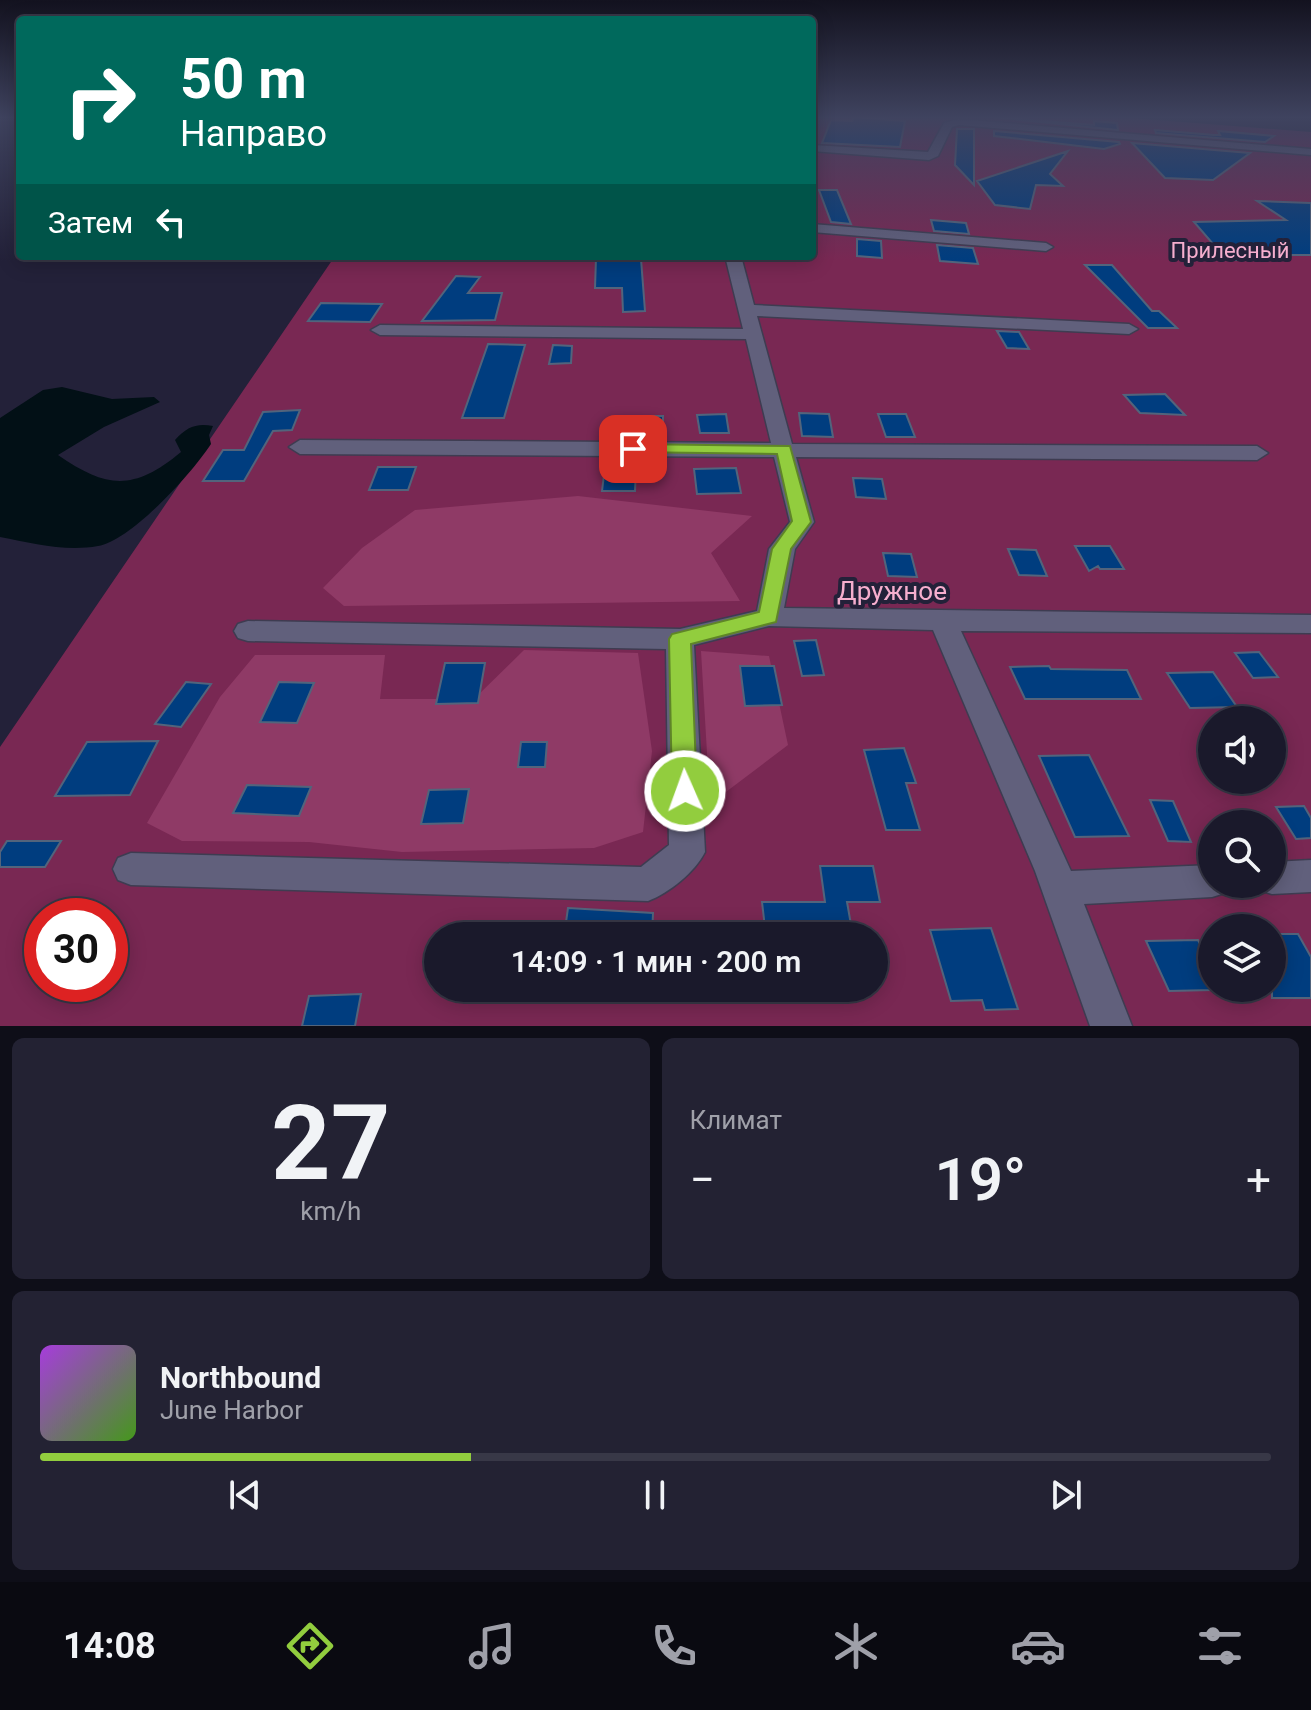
<!DOCTYPE html>
<html lang="ru">
<meta charset="utf-8">
<style>
:root{--surface:#1a192b;--page:#232233;--text:#f1f3f6;--muted:#9fa0a9;--line:#383847;--accent:#92cd3e}
body{margin:0;font-family:Roboto,sans-serif;background:var(--page);color:var(--text);height:100vh;display:flex;flex-direction:column;font-size:30px;white-space:nowrap}
*{box-sizing:border-box;margin:0}
p{font-size:26px;color:var(--muted)}
.icon{flex:none;width:44px;height:44px;fill:none;stroke:currentColor;stroke-width:2;stroke-linecap:round;stroke-linejoin:round}
.map{position:relative;height:1026px;overflow:hidden}
.details{display:flex;flex-direction:column;gap:12px;padding:12px;background:#0e0e18;flex:1}
.details>*{flex:none}
.banner{position:absolute;left:16px;top:16px;width:800px;height:244px;border-radius:8px;box-shadow:0 4px 20px #0003,0 0 0 2px var(--line);background:#00695c;color:#fff;overflow:hidden}
.tools{position:absolute;left:1198px;top:706px;display:grid;gap:16px}
.tools a{display:grid;place-items:center;width:88px;height:88px;border-radius:50%;background:var(--surface);box-shadow:0 4px 20px #0003,0 0 0 2px var(--line);font-size:40px}
.speed{position:absolute;left:24px;top:898px;display:flex;gap:16px;font-size:40px;font-weight:700;text-align:center}
.speed>*{display:grid;place-content:center;width:104px;height:104px;border-radius:50%;background:var(--surface);box-shadow:0 4px 20px #0003,0 0 0 2px var(--line);line-height:1}
.speed .limit{border:12px solid #d22;background:#fff;color:#111}
.pin{position:absolute;display:grid;place-items:center;width:68px;height:68px;color:#fff;margin:-34px;border-radius:16px;box-shadow:0 4px 12px #0006}
.me{position:absolute;width:88px;margin:-44px;rotate:358deg;stroke-linejoin:round;filter:drop-shadow(0 0 6px #0008)}
.turn{display:flex;align-items:center;gap:28px;height:168px;padding:0 32px;font-size:36px}
.turn .icon{width:104px;height:104px;stroke-width:2.5}
.turn b{display:block;font-size:56px;line-height:68px}
.then{display:flex;align-items:center;height:76px;padding:0 32px;background:#0003;gap:16px;font-size:30px}
.big{font-size:60px;font-weight:600;line-height:1.1}
.details .widget{flex:1;display:flex;flex-direction:column;justify-content:center;gap:12px;min-width:0;padding:0 28px;border-radius:12px;background:var(--page)}
.details .dial{align-items:center;gap:0}
.dial b{font-size:104px;line-height:1}
.song{display:flex;align-items:center;gap:24px}
.cover{width:96px;height:96px;border-radius:12px;background:linear-gradient(135deg,hsl(280 70% 55%),hsl(100 70% 35%))}
.played{height:8px;border-radius:4px;background:linear-gradient(90deg,var(--accent) 35%,var(--line) 35%)}
.keys{display:flex;justify-content:space-around;direction:ltr}
.heat{display:flex;justify-content:space-between;align-items:center;font-size:44px;direction:ltr}
.details .tiles{flex:1;display:grid;gap:12px;grid-template-columns:1fr 1fr}
.widget:last-child{grid-column:span 2}
.trip{position:absolute;left:424px;top:922px;width:464px;height:80px;border-radius:40px;background:var(--surface);box-shadow:0 4px 20px #0003,0 0 0 2px var(--line);font-weight:600;line-height:80px;text-align:center}
.tab-bar{display:flex;height:128px;justify-content:space-around;align-items:center;background:#0a0a11;color:var(--muted)}
.tab-bar .icon{width:56px;height:56px}
.tab-bar .current{color:var(--accent)}
.tab-bar b{font-size:36px;color:var(--text)}
.map>svg:first-child{display:block}
</style>
<div class="map">
<svg width="1311" height="1026" viewBox="0 0 1311 1026">
<rect width="100%" height="100%" fill="#232139"/>
<path fill="#792853" fill-rule="evenodd" d="M812,117H1118L1311,132V1026H0V747L335,256H812ZM1212,720H1272V780H1212ZM1212,824H1272V884H1212ZM42,916H110V984H42ZM1212,928H1272V988H1212ZM438,936H874V988H438Z"/>
<path fill="#8f3a66" d="M578,496L752,516L711,553L740,601L344,606L323,588L362,548L415,510Z
M524,650L638,653L652,751L643,832L594,848L402,852L309,842L182,841L147,823L220,697L255,655H385L380,699H474Z
M701,651L769,656L788,745L710,804Z"/>
<path fill="#021016" d="M62,387L112,399L154,397L160,402L104,427L58,455C107,489 134,491 181,452L175,440C187,427 196,423 213,426L209,435L211,444C193,472 131,541 98,546C65,552 32,543 0,537V418L43,390Z"/>
<path fill="#003d7f" stroke="#52647c" stroke-width="2" d="M854,117L905,121L900,147L822,143L831,120L852,121Z
M993,117L1094,125V121L1117,123L1118,130Z
M957,129H974V185L955,165Z
M1155,130L1214,135H1220L1218,131L1274,136L1265,142L1156,133Z
M994,131L1119,142L1120,144L1104,149L994,136Z
M1132,143L1250,153L1213,180L1165,178Z
M1068,151L1050,174L1063,186L1036,185L1030,209L995,205L977,181Z
M819,190H837L851,224L831,222Z
M1257,201L1311,203V255H1250L1257,260H1227L1194,222L1286,220Z
M931,220L966,223L969,234L934,231Z
M857,239L881,241L882,258L857,256Z
M937,245L973,248L978,264L940,261Z
M596,258L641,259L645,311L623,312L622,288H595Z
M1085,265H1112L1152,311H1159L1177,328H1148Z
M456,276L480,277L468,293H502L495,320L422,321Z
M321,303L382,304L370,322L308,321Z
M997,331L1019,332L1029,349L1007,348Z
M488,344L525,345L504,418H462Z
M553,345L572,346L571,363L549,364Z
M1165,394L1185,415L1140,413L1124,395Z
M300,410L292,430L273,431L244,481H203L223,450H244L263,412Z
M799,413L829,414L833,437L802,436Z
M726,414L729,433H700L697,415Z
M878,414H906L915,437H886Z
M640,416H663V434H639Z
M378,467H416L408,490H369Z
M605,467L636,468L635,491H602Z
M736,468L741,493L697,494L694,469Z
M853,478L882,479L886,499L856,497Z
M1075,546H1110L1124,569H1100L1098,566L1089,571Z
M1008,549L1036,550L1047,576L1019,575Z
M883,553L911,554L917,577L888,576Z
M816,640L824,675L802,676L794,641Z
M1259,652L1278,677L1253,678L1235,653Z
M445,663H485L478,703L436,704Z
M740,666H774L782,705L745,706Z
M1049,666L1051,669L1127,670L1141,699H1025L1010,667Z
M1213,672L1237,707L1190,708L1167,673Z
M186,682L211,684L181,727L155,724Z
M279,682L314,683L297,723L260,722Z
M158,741L130,795L55,796L87,742Z
M521,742H547L545,767H518Z
M904,748L916,783H906L920,830H886L864,750Z
M1089,755L1129,836L1075,837L1039,756Z
M247,785L311,787L299,816L233,813Z
M469,789L463,823L421,824L429,790Z
M1150,800L1173,801L1191,842L1168,841Z
M1304,806L1311,818V838L1296,839L1276,807Z
M7,841H61L45,867H0V852Z
M820,866H873L880,902H847L853,936H766L762,902H825Z
M568,908L653,913L652,936H564Z
M991,928L1018,1009L985,1010L982,1000L951,1001L930,930Z
M1272,934H1298L1311,957V998H1272Z
M1198,940L1212,969V990L1169,991L1146,941Z
M361,994L355,1026H302L309,996Z"/>
<g fill="none" stroke-linecap="round" stroke-linejoin="round">
<g stroke="#3e3c51" stroke-width="3">
<path id="street" d="M958,119L1311,149V155L959,125L952,127L938,156L929,160L812,151V145L928,152L944,123Z
M812,224L1046,243L1053,247L1046,251L812,232Z
M725,256H741L754,305L1129,324L1138,329L1129,334L757,316L792,444L1257,446L1268,453L1257,460L796,457L814,522L795,549L784,608L1311,615V633L961,631L1071,871L1212,865V884H1229L1225,893L1212,897L1084,904L1132,1026H1090L1035,871L933,630L769,626L694,645L705,852C695,872 669,893 648,901L131,885L118,880L113,869L118,858L131,853L641,867L669,845L666,649L248,641L238,638L234,631L238,624L248,621L680,629L757,611L769,549L790,522L774,457L300,454L289,447L300,440L771,443L746,339L380,335L371,330L380,325L743,329Z
M1311,860V892L1272,894L1259,890L1257,884H1272V862Z"/>
</g>
<use href="#street" fill="#61607c" fill-rule="evenodd"/>
</g>
<linearGradient id="sky" x2="0" y2="1"><stop stop-color="#13121f"/><stop offset="0.45" stop-color="#3f435f"/><stop offset="1" stop-color="#3f435f" stop-opacity="0"/></linearGradient>
<rect width="1311" height="261" fill="url(#sky)"/>
<path fill="#92cd3e" stroke="#5f8528" stroke-width="2" d="M633,444L790,446L811,522L791,549L776,622L691,644L697,791L694,799L685,802L676,799L672,791L669,639L672,634L759,612L772,549L792,521L777,454L627,452L625,449L627,445Z"/>
<g text-anchor="middle" stroke-width="8" stroke-linejoin="round" paint-order="stroke">
<g font-size="22" fill="#f6aece" stroke="#232139">
<text x="1230" y="258">Прилесный</text>
</g>
<g font-size="26" fill="#f6aece" stroke="#232139">
<text x="892" y="600">Дружное</text>
</g>
</g>
</svg>
<div class="tools">
<a><svg class="icon" aria-label="sound" viewBox="0 0 24 24"><path d="M4 9h4l5-4v14l-5-4H4zM17 9q2 3 0 6"/></svg></a>
<a><svg class="icon" aria-label="search" viewBox="0 0 24 24"><circle cx="10" cy="10" r="6"/><path d="M15 15l6 6"/></svg></a>
<a><svg class="icon" aria-label="layers" viewBox="0 0 24 24"><path d="M12 4l9 5-9 5-9-5zM3 14l9 5 9-5"/></svg></a>
</div>
<div class="speed"><div class="limit">30</div></div>
<div class="pin" style="left:633px;top:449px;background:#d93025"><svg class="icon" aria-label="arrive" viewBox="0 0 24 24"><path d="M6 21V4h12l-3 4 3 4H6"/></svg></div>
<svg class="me" style="left:685px;top:791px" viewBox="-20 -20 40 40"><circle r="17" fill="#92cd3e" stroke="#fff" stroke-width="3"/><path d="M0-11L8 9 0 5-8 9z" fill="#fff"/></svg>
<div class="trip">14:09 · 1 мин · 200 m</div>
<div class="banner">
<div class="turn"><svg class="icon" aria-label="right" viewBox="0 0 24 24"><path d="M7 20v-9h11M14 6l5 5-5 5"/></svg><div><b>50 m</b>Направо</div></div>
<div class="then">Затем<svg class="icon" aria-label="left" viewBox="0 0 24 24"><path d="M17 20v-9H6M10 6l-5 5 5 5"/></svg></div>
</div>
</div>
<section class="details">
<div class="tiles">
<div class="widget dial"><b>27</b><p>km/h</p></div>
<div class="widget"><p>Климат</p>
<div class="heat"><a>−</a><b class="big">19°</b><a>+</a></div>
</div>
<div class="widget">
<div class="song"><i class="cover"></i><div><b>Northbound</b><p>June Harbor</p></div></div>
<div class="played"></div>
<div class="keys"><svg class="icon" aria-label="previous" viewBox="0 0 24 24"><path d="M18 5L8 12l10 7zM5 5v14"/></svg><svg class="icon" aria-label="pause" viewBox="0 0 24 24"><path d="M8 5v14M16 5v14"/></svg><svg class="icon" aria-label="next" viewBox="0 0 24 24"><path d="M6 5l10 7-10 7zM19 5v14"/></svg></div>
</div>
</div>
</section>
<nav class="tab-bar">
<b>14:08</b>
<svg class="icon current" aria-label="directions" viewBox="0 0 24 24"><path d="M12 3l9 9-9 9-9-9zM9 14v-3h6M13 9l2 2-2 2"/></svg>
<svg class="icon" aria-label="music" viewBox="0 0 24 24"><path d="M9 18V5l10-2v13"/><circle cx="6" cy="18" r="3"/><circle cx="16" cy="16" r="3"/></svg>
<svg class="icon" aria-label="phone" viewBox="0 0 24 24"><path d="M5 4h4l2 5-3 2q2 4 5 5l2-3 5 2v4C11 20 4 13 5 4z"/></svg>
<svg class="icon" aria-label="climate" viewBox="0 0 24 24"><path d="M12 3v18M4 7l16 10M4 17L20 7"/></svg>
<svg class="icon" aria-label="car" viewBox="0 0 24 24"><path d="M5 17H2v-5l4-1 3-4h7l3 4 3 1v5h-3M9 17h6M6 11h13"/><circle cx="7" cy="17" r="2"/><circle cx="17" cy="17" r="2"/></svg>
<svg class="icon" aria-label="filters" viewBox="0 0 24 24"><path d="M4 7h16M4 17h16"/><circle cx="9" cy="7" r="2"/><circle cx="15" cy="17" r="2"/></svg>
</nav>
